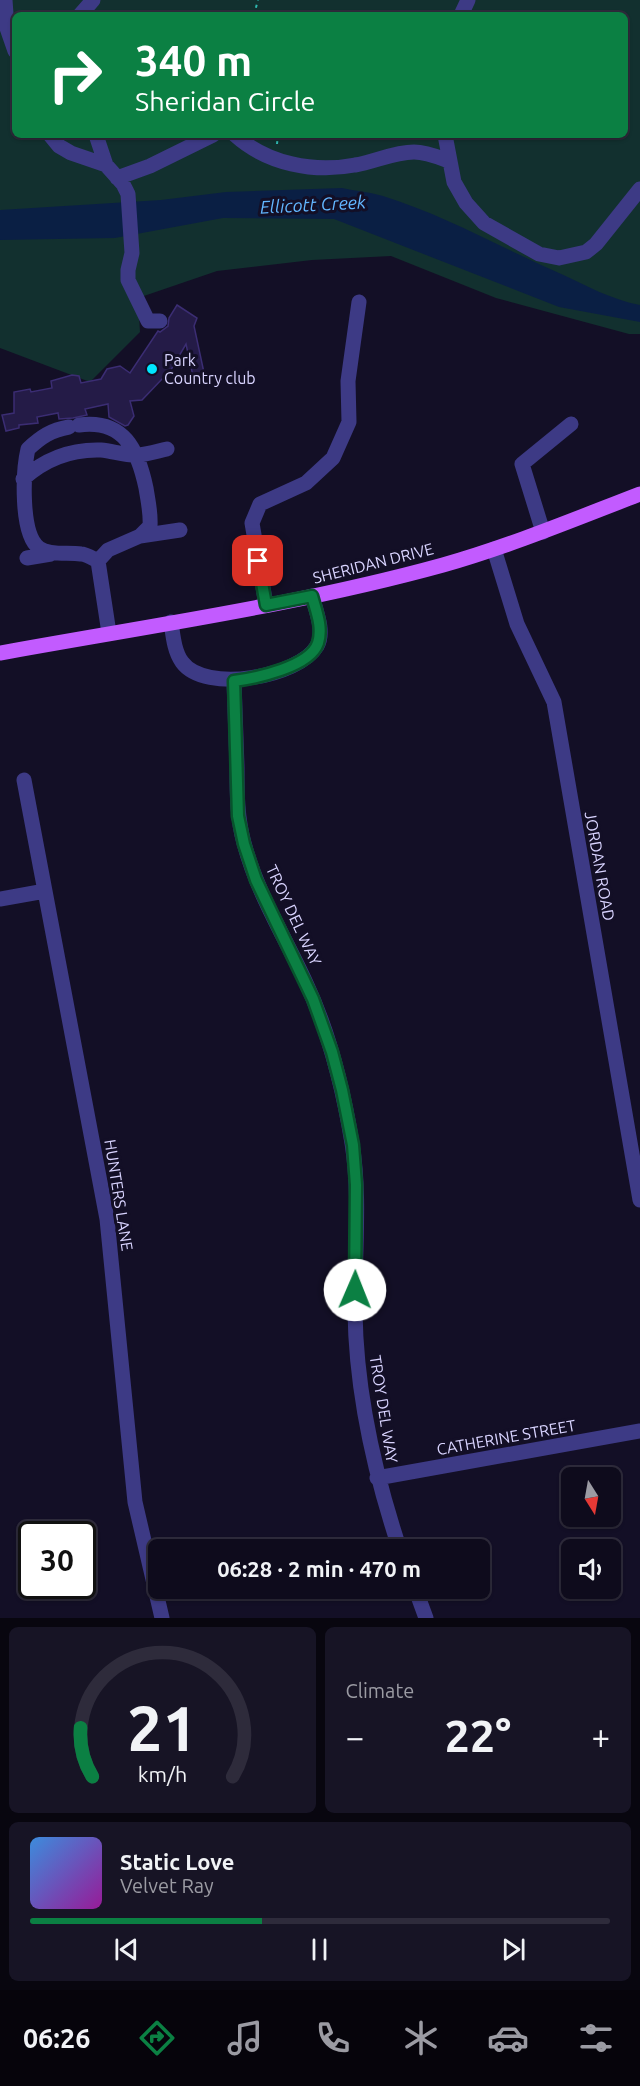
<!DOCTYPE html>
<meta charset="utf-8">
<style>
:root{--surface:#0e0b1c;--page:#171425;--text:#f1f3f6;--muted:#9b9ba3;--line:#2e2b3b;--accent:#0b8043}
body{margin:0;font-family:Ubuntu,sans-serif;background:var(--page);color:var(--text);height:100vh;display:flex;flex-direction:column;font-size:22px;white-space:nowrap}
*{box-sizing:border-box;margin:0}
p{font-size:20px;color:var(--muted)}
.icon{flex:none;width:33px;height:33px;fill:none;stroke:currentColor;stroke-width:2;stroke-linecap:round;stroke-linejoin:round}
.map{position:relative;height:1618px;overflow:hidden}
.drawer{display:flex;flex-direction:column;gap:9px;padding:9px;background:#08060f;flex:1}
.drawer>*{flex:none}
.top-card{position:absolute;left:12px;top:12px;width:616px;height:126px;border-radius:9px;box-shadow:0 2px 4px #0004,0 0 0 2px var(--line);background:#0b8043;color:#fff;overflow:hidden}
.needle{width:39px;rotate:169deg}
.buttons{position:absolute;left:561px;top:1467px;display:grid;gap:12px}
.buttons a{display:grid;place-items:center;width:60px;height:60px;border-radius:9px;background:var(--surface);box-shadow:0 2px 4px #0004,0 0 0 2px var(--line);font-size:30px}
.speed{position:absolute;left:18px;top:1521px;display:flex;gap:12px;font-size:30px;font-weight:700;text-align:center}
.speed>*{display:grid;place-content:center;width:78px;height:78px;border-radius:50%;background:var(--surface);box-shadow:0 2px 4px #0004,0 0 0 2px var(--line);line-height:1}
.speed .limit{border:3px solid #111;border-radius:9px;background:#fff;color:#111}
.pin{position:absolute;display:grid;place-items:center;width:51px;height:51px;color:#fff;margin:-26px;border-radius:12px;box-shadow:0 3px 9px #0006}
.me{position:absolute;width:66px;margin:-33px;rotate:1deg;stroke-linejoin:round;filter:drop-shadow(0 0 4px #0008)}
.turn{display:flex;align-items:center;gap:21px;height:126px;padding:0 24px;font-size:27px}
.turn .icon{width:78px;height:78px;stroke-width:2.5}
.turn b{display:block;font-size:42px;line-height:51px}
.big{font-size:45px;font-weight:700;line-height:1.1}
.drawer .card{flex:1;display:flex;flex-direction:column;justify-content:center;gap:9px;min-width:0;padding:0 21px;border-radius:9px;background:var(--page)}
.drawer .dial{align-items:center;gap:0}
.dial svg{height:156px;overflow:visible;fill:none;stroke:var(--line);stroke-width:7;stroke-linecap:round;text-anchor:middle}
.dial text{fill:var(--text);stroke:none}
.song{display:flex;align-items:center;gap:18px}
.cover{width:72px;height:72px;border-radius:9px;background:linear-gradient(135deg,hsl(210 70% 55%),hsl(300 70% 35%))}
.played{height:6px;border-radius:3px;background:linear-gradient(90deg,var(--accent) 40%,var(--line) 40%)}
.keys{display:flex;justify-content:space-around;direction:ltr}
.heat{display:flex;justify-content:space-between;align-items:center;font-size:33px;direction:ltr}
.drawer .tiles{flex:1;display:grid;gap:9px;grid-template-columns:1fr 1fr}
.card:last-child{grid-column:span 2}
.trip{position:absolute;left:148px;top:1539px;width:342px;height:60px;border-radius:9px;background:var(--surface);box-shadow:0 2px 4px #0004,0 0 0 2px var(--line);font-weight:700;line-height:60px;text-align:center}
.tab-bar{display:flex;height:96px;justify-content:space-around;align-items:center;background:#06040b;color:var(--muted)}
.tab-bar .icon{width:42px;height:42px}
.tab-bar .on{color:var(--accent)}
.tab-bar b{font-size:27px;color:var(--text)}
.map>svg:first-child{display:block}
</style>
<div class="map">
<svg width="640" height="1618" viewBox="0 0 640 1618">
<rect width="100%" height="100%" fill="#130f26"/>
<path fill="#12302f" fill-rule="evenodd" d="M0,0H640V334H629L496,298L391,256L312,260L217,271L138,298L140,332L90,382L0,348ZM15,15H626V135H15Z"/>
<path fill="#0a1f44" d="M342,188C355,191 370,192 383,196C444,215 500,247 559,273C585,285 612,300 640,305V322L559,307L334,219L223,218L115,238L0,240V210L161,200L226,192Z"/>
<path fill="#241b47" stroke="#3b2d73" stroke-width="1.5" d="M177,305L197,318L194,326L206,382L195,385L186,344L165,380L163,378L142,400L130,401L134,416L128,425L125,426L109,417L108,404L85,409L87,415L73,418L59,419L58,413L37,417L38,423L19,425V428L6,431L2,415L14,413V392L30,389L31,392L52,388L51,381L72,375L79,376L81,383L101,379L107,369L120,366L130,373L158,331L160,332L168,326L169,318Z"/>
<g fill="none" stroke-linecap="round" stroke-linejoin="round">
<path stroke="#2fb8b0" stroke-width="2" stroke-dasharray="3 4.5" stroke-linecap="butt" d="M254,15L258,0
M277,144L278,135"/>
<path stroke="#3d3a85" stroke-width="15" d="M5,0L7,28L15,51
M80,15L93,0
M461,15L468,0
M50,135L59,146L71,153L106,165L123,184L128,194L132,253L128,270V280L148,321H160
M96,135L106,165
M235,135C267,164 314,173 355,165C374,162 394,152 414,152C426,152 438,157 449,161
M445,135L454,182L466,203L484,223L539,254L559,258L586,252L596,244L640,189
M117,178L150,166L213,135
M69,427C51,430 41,437 28,449C23,470 20,534 39,548C50,556 68,552 81,554C86,554 92,558 98,561L108,550L140,536L150,526C151,513 148,501 146,488C138,450 124,419 79,425
M23,479C45,459 71,449 101,450C113,451 126,456 139,455C148,454 158,451 167,449
M543,532L522,464L571,424
M140,536L180,530
M494,549L517,624L554,702L640,1200
M27,558L51,554
M98,561L109,633
M266,605L252,523L260,504L306,483L333,458L349,422L348,381L359,302
M171,622C173,635 174,651 182,662C205,694 299,677 317,646C325,632 316,611 312,596
M234,681C235,709 236,738 237,767C237,793 237,818 244,843C257,893 285,937 306,983C330,1034 343,1088 352,1143C361,1199 354,1255 355,1311C356,1393 374,1472 400,1550
M24,780L107,1219L135,1502L162,1618
M0,899L45,891
M377,1478L640,1431
M415,1588L426,1618"/>
<path stroke="#c25bff" stroke-width="15" d="M0,653C148,626 298,605 443,565C510,546 575,519 640,494"/>
</g>
<g fill="none" stroke-linecap="round" stroke-linejoin="round">
<g stroke="#07532c" stroke-width="15">
<path id="route" d="M258,561L266,605L312,596C316,611 323,627 318,643C310,667 256,678 234,681L238,816L244,844L256,880L313,999L332,1052L342,1090L353,1145L356,1185L355,1290"/>
</g>
<use href="#route" stroke="#0b8043" stroke-width="10"/>
</g>
<circle fill="#00e5ff" stroke="#130f26" stroke-width="2" cx="152" cy="369" r="6"/>
<g text-anchor="middle" stroke-width="6" stroke-linejoin="round" paint-order="stroke">
<g font-size="16" fill="#d9d4ff" stroke="#130f26" text-anchor="start">
<text x="164" y="366">Park<tspan x="164" dy="18">Country club</tspan></text>
</g>
<g font-size="16" fill="#d9d4ff" stroke="#130f26">
<text transform="translate(373 563) rotate(-14)" y="6">SHERIDAN DRIVE</text>
<text transform="translate(600 866) rotate(80)" y="6">JORDAN ROAD</text>
<text transform="translate(294 915) rotate(65)" y="6">TROY DEL WAY</text>
<text transform="translate(119 1195) rotate(81)" y="6">HUNTERS LANE</text>
<text transform="translate(384 1409) rotate(81)" y="6">TROY DEL WAY</text>
<text transform="translate(506 1437) rotate(-10)" y="6">CATHERINE STREET</text>
</g>
<g font-size="18" font-style="italic" fill="#62b6ff" stroke="#130f26">
<text transform="translate(313 205) rotate(-3)" y="6">Ellicott Creek</text>
</g>
</g>
</svg>
<div class="buttons">
<a><svg class="needle" viewBox="-14 -14 28 28"><path d="M0-13l5 13h-10z" fill="#e53935"/><path d="M0 13l5-13h-10z" fill="#9b9ba3"/></svg></a>
<a><svg class="icon" aria-label="sound" viewBox="0 0 24 24"><path d="M4 9h4l5-4v14l-5-4H4zM17 9q2 3 0 6"/></svg></a>
</div>
<div class="speed"><div class="limit">30</div></div>
<div class="pin" style="left:258px;top:561px;background:#d93025"><svg class="icon" aria-label="arrive" viewBox="0 0 24 24"><path d="M6 21V4h12l-3 4 3 4H6"/></svg></div>
<svg class="me" style="left:355px;top:1290px" viewBox="-20 -20 40 40"><circle r="19" fill="#fff"/><path d="M0-13L10 11 0 6-10 11z" fill="#0b8043"/></svg>
<div class="trip">06:28 · 2 min · 470 m</div>
<div class="top-card">
<div class="turn"><svg class="icon" aria-label="right" viewBox="0 0 24 24"><path d="M7 20v-9h11M14 6l5 5-5 5"/></svg><div><b>340 m</b>Sheridan Circle</div></div>
</div>
</div>
<section class="drawer">
<div class="tiles">
<div class="card dial"><svg viewBox="0 0 100 80">
<path d="M14 69A42 42 0 1 1 86 69"/>
<path d="M14 69A42 42 0 0 1 8 44" stroke="#0b8043"/>
<text x="50" y="56" font-size="32" font-weight="700">21</text>
<text x="50" y="72" font-size="11">km/h</text>
</svg></div>
<div class="card"><p>Climate</p>
<div class="heat"><a>−</a><b class="big">22°</b><a>+</a></div>
</div>
<div class="card">
<div class="song"><i class="cover"></i><div><b>Static Love</b><p>Velvet Ray</p></div></div>
<div class="played"></div>
<div class="keys"><svg class="icon" aria-label="previous" viewBox="0 0 24 24"><path d="M18 5L8 12l10 7zM5 5v14"/></svg><svg class="icon" aria-label="pause" viewBox="0 0 24 24"><path d="M8 5v14M16 5v14"/></svg><svg class="icon" aria-label="next" viewBox="0 0 24 24"><path d="M6 5l10 7-10 7zM19 5v14"/></svg></div>
</div>
</div>
</section>
<nav class="tab-bar">
<b>06:26</b>
<svg class="icon on" aria-label="directions" viewBox="0 0 24 24"><path d="M12 3l9 9-9 9-9-9zM9 14v-3h6M13 9l2 2-2 2"/></svg>
<svg class="icon" aria-label="music" viewBox="0 0 24 24"><path d="M9 18V5l10-2v13"/><circle cx="6" cy="18" r="3"/><circle cx="16" cy="16" r="3"/></svg>
<svg class="icon" aria-label="phone" viewBox="0 0 24 24"><path d="M5 4h4l2 5-3 2q2 4 5 5l2-3 5 2v4C11 20 4 13 5 4z"/></svg>
<svg class="icon" aria-label="climate" viewBox="0 0 24 24"><path d="M12 3v18M4 7l16 10M4 17L20 7"/></svg>
<svg class="icon" aria-label="car" viewBox="0 0 24 24"><path d="M5 17H2v-5l4-1 3-4h7l3 4 3 1v5h-3M9 17h6M6 11h13"/><circle cx="7" cy="17" r="2"/><circle cx="17" cy="17" r="2"/></svg>
<svg class="icon" aria-label="filters" viewBox="0 0 24 24"><path d="M4 7h16M4 17h16"/><circle cx="9" cy="7" r="2"/><circle cx="15" cy="17" r="2"/></svg>
</nav>
